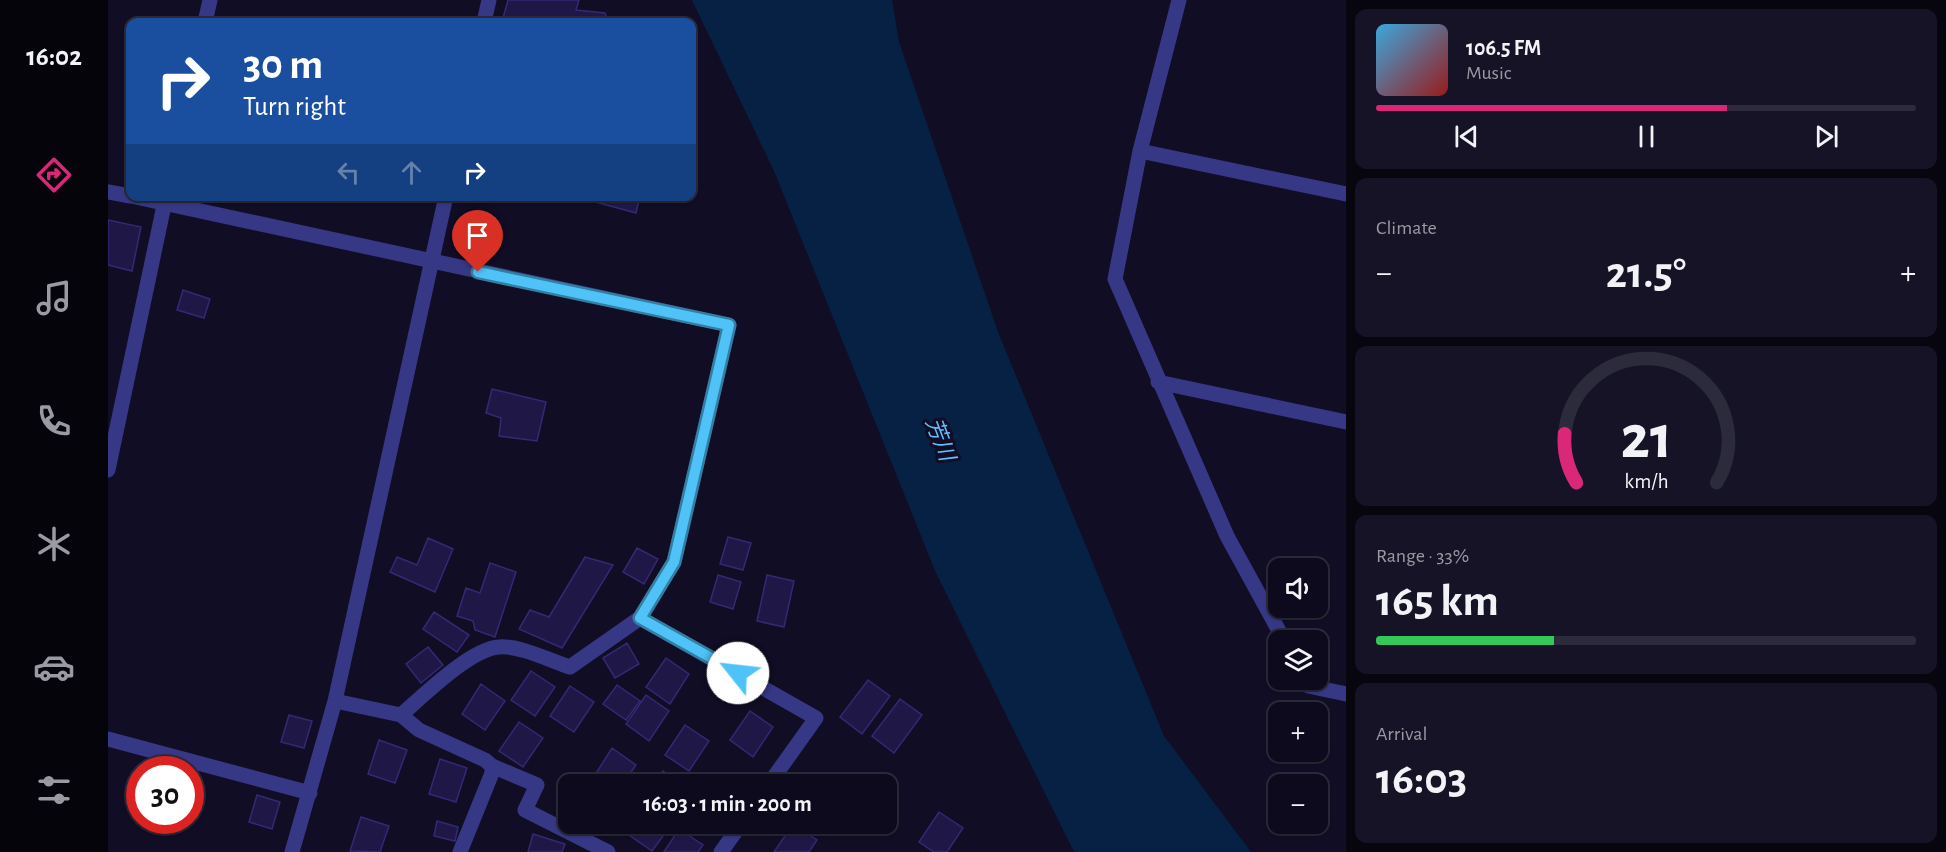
<!DOCTYPE html>
<meta charset="utf-8">
<style>
:root{--surface:#0c0a1c;--page:#151325;--text:#f1f3f6;--muted:#9a9aa3;--line:#2c2b3b;--accent:#db2777}
body{margin:0;font-family:"Alegreya Sans","Noto Sans JP",sans-serif;background:var(--page);color:var(--text);height:100vh;display:flex;flex-direction:column;font-size:22px;white-space:nowrap}
*{box-sizing:border-box;margin:0}
p{font-size:20px;color:var(--muted)}
.icon{flex:none;width:33px;height:33px;fill:none;stroke:currentColor;stroke-width:2;stroke-linecap:round;stroke-linejoin:round}
.map{position:relative;flex:1;overflow:hidden}
.drawer{display:flex;flex-direction:column;gap:9px;padding:9px;background:#07060f;width:600px}
.drawer>*{flex:none}
.hud{position:absolute;left:18px;top:18px;width:570px;height:183px;border-radius:12px;box-shadow:0 2px 4px #0004,0 0 0 2px var(--line);background:#1a4fa0;color:#fff;overflow:hidden}
.controls{position:absolute;left:1160px;top:558px;display:grid;gap:12px}
.controls a{display:grid;place-items:center;width:60px;height:60px;border-radius:12px;background:var(--surface);box-shadow:0 2px 4px #0004,0 0 0 2px var(--line);font-size:30px}
.speed{position:absolute;left:18px;top:756px;display:flex;gap:12px;font-size:30px;font-weight:700;text-align:center}
.speed>*{display:grid;place-content:center;width:78px;height:78px;border-radius:50%;background:var(--surface);box-shadow:0 2px 4px #0004,0 0 0 2px var(--line);line-height:1}
.speed .limit{border:9px solid #d22;background:#fff;color:#111}
.pin{position:absolute;display:grid;place-items:center;width:51px;height:51px;color:#fff;margin:-62px -26px;border-radius:50% 50% 50% 0;rotate:-45deg;box-shadow:0 0 6px #0007}
.pin .icon{rotate:45deg}
.me{position:absolute;width:66px;margin:-33px;rotate:299deg;stroke-linejoin:round;filter:drop-shadow(0 0 4px #0008)}
.turn{display:flex;align-items:center;gap:21px;height:126px;padding:0 18px;font-size:27px}
.turn .icon{width:78px;height:78px;stroke-width:2.5}
.turn b{display:block;font-size:42px;line-height:51px}
.lanes{display:flex;align-items:center;height:57px;padding:0 18px;background:#0003;justify-content:center;gap:30px;direction:ltr}
.lanes .off{opacity:.35}
.big{font-size:45px;font-weight:700;line-height:1.1}
.drawer .widget{flex:1;display:flex;flex-direction:column;justify-content:center;gap:9px;min-width:0;padding:0 21px;border-radius:12px;background:var(--page)}
.drawer .dial{align-items:center;gap:0}
.dial svg{height:156px;overflow:visible;fill:none;stroke:var(--line);stroke-width:7;stroke-linecap:round;text-anchor:middle}
.dial text{fill:var(--text);stroke:none}
.song{display:flex;align-items:center;gap:18px}
.cover{width:72px;height:72px;border-radius:9px;background:linear-gradient(135deg,hsl(200 70% 55%),hsl(0 70% 35%))}
.played{height:6px;border-radius:3px;background:linear-gradient(90deg,var(--accent) 65%,var(--line) 65%)}
.keys{display:flex;justify-content:space-around;direction:ltr}
.heat{display:flex;justify-content:space-between;align-items:center;font-size:33px;direction:ltr}
.charge{height:9px;border-radius:4px;background:linear-gradient(90deg,#34c759 33%,var(--line) 0)}
.trip{position:absolute;left:450px;top:774px;width:339px;height:60px;border-radius:12px;background:var(--surface);box-shadow:0 2px 4px #0004,0 0 0 2px var(--line);font-weight:700;line-height:60px;text-align:center}
main{display:flex;flex:1;min-height:0}
.tabs{display:flex;flex-direction:column;width:108px;justify-content:space-around;align-items:center;background:#05040b;color:var(--muted)}
.tabs .icon{width:42px;height:42px}
.tabs .active{color:var(--accent)}
.tabs b{font-size:27px;color:var(--text)}
.map>svg:first-child{display:block}
</style>
<main>
<nav class="tabs">
<b>16:02</b>
<svg class="icon active" aria-label="directions" viewBox="0 0 24 24"><path d="M12 3l9 9-9 9-9-9zM9 14v-3h6M13 9l2 2-2 2"/></svg>
<svg class="icon" aria-label="music" viewBox="0 0 24 24"><path d="M9 18V5l10-2v13"/><circle cx="6" cy="18" r="3"/><circle cx="16" cy="16" r="3"/></svg>
<svg class="icon" aria-label="phone" viewBox="0 0 24 24"><path d="M5 4h4l2 5-3 2q2 4 5 5l2-3 5 2v4C11 20 4 13 5 4z"/></svg>
<svg class="icon" aria-label="climate" viewBox="0 0 24 24"><path d="M12 3v18M4 7l16 10M4 17L20 7"/></svg>
<svg class="icon" aria-label="car" viewBox="0 0 24 24"><path d="M5 17H2v-5l4-1 3-4h7l3 4 3 1v5h-3M9 17h6M6 11h13"/><circle cx="7" cy="17" r="2"/><circle cx="17" cy="17" r="2"/></svg>
<svg class="icon" aria-label="filters" viewBox="0 0 24 24"><path d="M4 7h16M4 17h16"/><circle cx="9" cy="7" r="2"/><circle cx="15" cy="17" r="2"/></svg>
</nav>
<div class="map">
<svg width="1238" height="852" viewBox="0 0 1238 852">
<rect width="100%" height="100%" fill="#100d25"/>
<path fill="#072144" d="M584,0H784L791,42L890,332L1056,736L1143,852H966L828,573L666,171Z"/>
<path fill="#1f1847" stroke="#332974" stroke-width="1.5" d="M400,0H471L468,10L497,13L500,22H402L395,18Z
M466,196H532L528,213Z
M0,220L33,227L24,271L0,265Z
M75,290L102,299L96,318L69,310Z
M384,389L438,402L429,441L391,436L393,418L378,413Z
M620,537L643,543L635,570L612,564Z
M320,538L345,549L327,592L282,572L289,557L309,565Z
M529,548L550,559L536,584L515,572Z
M477,557L505,565L454,648L411,629L422,610L441,617Z
M382,563L408,572L387,637L367,630L365,621L349,616L358,588L372,593Z
M610,575L633,582L625,609L602,602Z
M659,575L686,581L676,627L649,621Z
M326,612L361,635L349,652L315,629Z
M519,643L531,664L507,678L495,658Z
M320,647L335,665L313,683L298,664Z
M558,658L581,674L562,704L538,687Z
M423,671L447,687L427,716L403,700Z
M760,680L782,696L754,734L732,717Z
M373,684L397,701L377,730L354,714Z
M509,685L532,701L518,720L495,704Z
M462,686L486,702L466,732L442,716Z
M538,695L561,711L541,741L518,724Z
M792,699L814,715L786,753L764,736Z
M642,711L665,727L645,757L622,740Z
M181,715L204,721L196,748L173,742Z
M411,722L435,738L415,767L391,751Z
M577,725L601,741L581,771L557,755Z
M271,740L299,750L287,783L260,774Z
M504,748L528,765L515,784H494L485,778Z
M332,759L359,768L348,802L321,794Z
M555,771L574,784H546Z
M149,795L172,802L164,829L141,822Z
M831,812L855,828L839,852H826L811,842Z
M253,817L281,826L272,852L242,851Z
M329,821L350,827L347,841L326,836Z
M529,824H546L558,832L544,851L521,835Z
M685,824L709,840L701,852H666Z
M571,829L595,845L590,852H556Z
M425,834L457,844L454,852H420Z"/>
<g fill="none" stroke-linecap="round" stroke-linejoin="round">
<path stroke="#363886" stroke-width="15" d="M1071,0L1032,151L1007,279L1119,536L1176,640
M97,22L102,0
M376,22L381,0
M1032,151L1238,194
M0,192L22,196
M23,196L621,325L566,562L532,618
M1050,382L1238,422
M0,470L58,196
M1197,680L1200,686L1238,694
M227,701L293,715C315,696 362,649 391,647C411,645 443,661 462,667L532,618L708,718L661,784
M293,715L311,730L377,760L384,766V773L352,852
M0,739L202,793
M384,766L429,785L417,810L500,852
M184,852L227,701L338,196
M613,852L633,824"/>
</g>
<g fill="none" stroke-linecap="round" stroke-linejoin="round">
<g stroke="#337fa1" stroke-width="15">
<path id="route" d="M370,272L621,325L566,562L532,618L630,673"/>
</g>
<use href="#route" stroke="#4fc3f7" stroke-width="10"/>
</g>
<g text-anchor="middle" stroke-width="6" stroke-linejoin="round" paint-order="stroke">
<g font-size="22" font-style="italic" fill="#5fbfff" stroke="#100d25">
<text transform="translate(833 439) rotate(69)" y="8">芳川</text>
</g>
</g>
</svg>
<div class="controls">
<a><svg class="icon" aria-label="sound" viewBox="0 0 24 24"><path d="M4 9h4l5-4v14l-5-4H4zM17 9q2 3 0 6"/></svg></a>
<a><svg class="icon" aria-label="layers" viewBox="0 0 24 24"><path d="M12 4l9 5-9 5-9-5zM3 14l9 5 9-5"/></svg></a>
<a>+</a>
<a>−</a>
</div>
<div class="speed"><div class="limit">30</div></div>
<div class="pin" style="left:370px;top:272px;background:#d93025"><svg class="icon" aria-label="arrive" viewBox="0 0 24 24"><path d="M6 21V4h12l-3 4 3 4H6"/></svg></div>
<svg class="me" style="left:630px;top:673px" viewBox="-20 -20 40 40"><circle r="19" fill="#fff"/><path d="M0-13L10 11 0 6-10 11z" fill="#4fc3f7"/></svg>
<div class="trip">16:03 · 1 min · 200 m</div>
<div class="hud">
<div class="turn"><svg class="icon" aria-label="right" viewBox="0 0 24 24"><path d="M7 20v-9h11M14 6l5 5-5 5"/></svg><div><b>30 m</b>Turn right</div></div>
<div class="lanes"><svg class="icon off" aria-label="left" viewBox="0 0 24 24"><path d="M17 20v-9H6M10 6l-5 5 5 5"/></svg><svg class="icon off" aria-label="ahead" viewBox="0 0 24 24"><path d="M12 20V5M6 11l6-6 6 6"/></svg><svg class="icon" aria-label="right" viewBox="0 0 24 24"><path d="M7 20v-9h11M14 6l5 5-5 5"/></svg></div>
</div>
</div>
<section class="drawer">
<div class="widget">
<div class="song"><i class="cover"></i><div><b>106.5 FM</b><p>Music</p></div></div>
<div class="played"></div>
<div class="keys"><svg class="icon" aria-label="previous" viewBox="0 0 24 24"><path d="M18 5L8 12l10 7zM5 5v14"/></svg><svg class="icon" aria-label="pause" viewBox="0 0 24 24"><path d="M8 5v14M16 5v14"/></svg><svg class="icon" aria-label="next" viewBox="0 0 24 24"><path d="M6 5l10 7-10 7zM19 5v14"/></svg></div>
</div>
<div class="widget"><p>Climate</p>
<div class="heat"><a>−</a><b class="big">21.5°</b><a>+</a></div>
</div>
<div class="widget dial"><svg viewBox="0 0 100 80">
<path d="M14 69A42 42 0 1 1 86 69"/>
<path d="M14 69A42 42 0 0 1 8 44" stroke="#db2777"/>
<text x="50" y="56" font-size="32" font-weight="700">21</text>
<text x="50" y="72" font-size="11">km/h</text>
</svg></div>
<div class="widget"><p>Range · 33%</p><b class="big">165 km</b><div class="charge"></div></div>
<div class="widget"><p>Arrival</p><b class="big">16:03</b></div>
</section>
</main>
